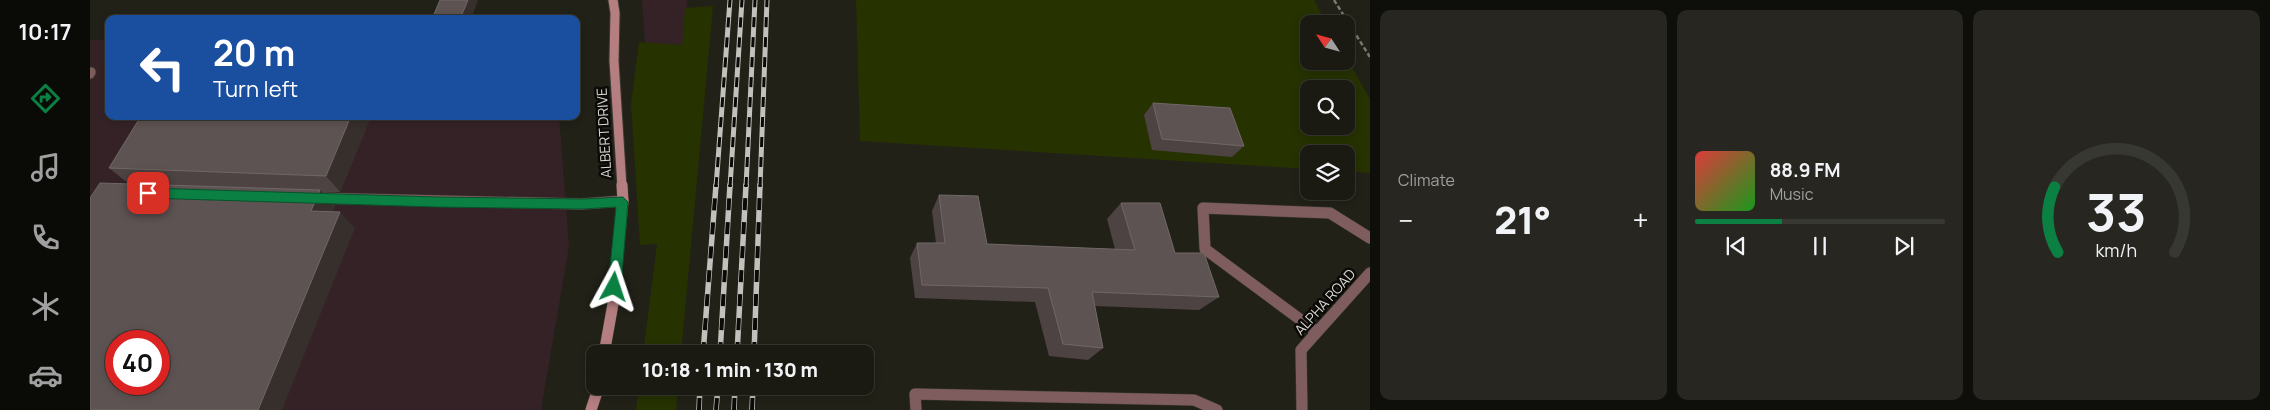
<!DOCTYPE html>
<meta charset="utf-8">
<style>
:root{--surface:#1a1912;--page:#272620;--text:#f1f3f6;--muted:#9fa09f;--line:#383832;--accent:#0b8043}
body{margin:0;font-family:Manrope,sans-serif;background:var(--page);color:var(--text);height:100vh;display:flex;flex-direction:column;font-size:19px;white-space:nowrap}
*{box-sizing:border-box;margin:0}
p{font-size:16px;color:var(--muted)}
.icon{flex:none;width:28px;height:28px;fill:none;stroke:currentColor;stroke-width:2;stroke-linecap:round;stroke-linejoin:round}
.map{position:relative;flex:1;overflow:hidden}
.sheet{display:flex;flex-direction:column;gap:10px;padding:10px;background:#0e0e0a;width:900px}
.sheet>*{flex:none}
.top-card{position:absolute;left:15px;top:15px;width:475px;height:105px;border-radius:10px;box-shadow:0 2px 8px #0003,0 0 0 1px var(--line);background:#1a4fa0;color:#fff;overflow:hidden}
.needle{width:32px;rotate:306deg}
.controls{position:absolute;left:1210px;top:15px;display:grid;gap:10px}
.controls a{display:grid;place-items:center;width:55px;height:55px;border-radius:10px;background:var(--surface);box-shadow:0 2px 8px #0003,0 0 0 1px var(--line);font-size:25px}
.speed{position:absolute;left:15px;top:330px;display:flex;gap:10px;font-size:25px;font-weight:700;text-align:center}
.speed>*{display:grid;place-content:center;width:65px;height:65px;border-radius:50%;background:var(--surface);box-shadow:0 2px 8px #0003,0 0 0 1px var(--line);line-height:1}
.speed .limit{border:8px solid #d22;background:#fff;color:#111}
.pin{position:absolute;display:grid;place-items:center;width:42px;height:42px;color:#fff;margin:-21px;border-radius:10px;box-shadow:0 2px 8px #0006}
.me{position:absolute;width:55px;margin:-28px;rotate:5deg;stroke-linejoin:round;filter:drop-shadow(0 0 4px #0008)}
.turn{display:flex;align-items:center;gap:18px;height:105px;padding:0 25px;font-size:22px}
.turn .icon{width:65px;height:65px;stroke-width:2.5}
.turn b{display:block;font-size:35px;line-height:42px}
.big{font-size:38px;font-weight:800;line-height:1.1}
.sheet .widget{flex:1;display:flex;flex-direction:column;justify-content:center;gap:8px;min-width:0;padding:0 18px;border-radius:10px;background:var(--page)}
.sheet .dial{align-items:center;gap:0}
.dial svg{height:130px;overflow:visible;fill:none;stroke:var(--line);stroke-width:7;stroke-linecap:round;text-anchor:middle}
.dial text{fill:var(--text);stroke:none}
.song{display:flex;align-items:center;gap:15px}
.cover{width:60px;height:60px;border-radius:8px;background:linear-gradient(135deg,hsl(0 70% 55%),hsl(120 70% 35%))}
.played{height:5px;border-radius:2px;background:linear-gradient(90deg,var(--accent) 35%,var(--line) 35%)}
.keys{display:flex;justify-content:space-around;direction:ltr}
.heat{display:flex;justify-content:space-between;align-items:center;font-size:28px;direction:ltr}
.sheet .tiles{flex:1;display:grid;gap:10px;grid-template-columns:repeat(3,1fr)}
.trip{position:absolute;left:496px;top:345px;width:288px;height:50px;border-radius:10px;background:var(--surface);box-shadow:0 2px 8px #0003,0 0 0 1px var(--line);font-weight:800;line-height:50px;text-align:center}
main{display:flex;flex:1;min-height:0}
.tabs{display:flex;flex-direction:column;width:90px;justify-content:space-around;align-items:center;background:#0a0a07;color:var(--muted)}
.tabs .icon{width:35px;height:35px}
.tabs .active{color:var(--accent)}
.tabs b{font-size:22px;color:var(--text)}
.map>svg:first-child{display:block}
</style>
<main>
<nav class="tabs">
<b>10:17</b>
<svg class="icon active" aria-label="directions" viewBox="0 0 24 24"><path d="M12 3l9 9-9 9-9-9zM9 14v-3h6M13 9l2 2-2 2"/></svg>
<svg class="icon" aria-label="music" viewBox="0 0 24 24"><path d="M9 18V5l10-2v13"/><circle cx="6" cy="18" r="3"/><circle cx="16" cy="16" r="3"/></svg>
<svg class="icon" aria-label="phone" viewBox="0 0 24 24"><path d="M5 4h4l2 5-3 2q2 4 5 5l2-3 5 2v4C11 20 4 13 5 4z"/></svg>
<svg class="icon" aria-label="climate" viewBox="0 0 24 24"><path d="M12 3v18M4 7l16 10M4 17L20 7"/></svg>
<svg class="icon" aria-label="car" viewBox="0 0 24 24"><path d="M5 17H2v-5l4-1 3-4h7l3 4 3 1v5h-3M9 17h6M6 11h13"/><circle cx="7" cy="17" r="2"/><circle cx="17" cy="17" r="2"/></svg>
</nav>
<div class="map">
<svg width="1280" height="410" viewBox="0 0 1280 410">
<rect width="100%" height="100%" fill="#222118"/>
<path fill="#342227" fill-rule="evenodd" d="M552,0H597L593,45L555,43Z
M0,40H19V116H469L479,246L451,410H0ZM26,341H69V384H26Z"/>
<path fill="#263200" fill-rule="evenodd" d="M766,0H1224L1237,24H1219V61H1256V57L1280,99V173L1256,171V154H1219V169L770,141ZM1219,89H1256V126H1219Z
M623,6L591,354H553L567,244L550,245L541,104L549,42L592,45L595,8Z
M549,386H588L586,410H546Z"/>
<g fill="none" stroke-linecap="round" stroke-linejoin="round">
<g stroke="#3c3b32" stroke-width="11">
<path id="lane-far1" d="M0,74L1,72"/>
</g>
<g stroke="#3c3b32" stroke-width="12">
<path id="lane" d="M226,198L491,204L533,201
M1227,332L1115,249L1113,208L1240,213L1280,238
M826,410L825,394L1104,400L1127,410"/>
</g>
<g stroke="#3c3b32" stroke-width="12">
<path id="street" d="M1212,410L1211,350L1280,273"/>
</g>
<g stroke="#3c3b32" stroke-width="11">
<path id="secondary-far1" d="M523,0L525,13L524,61L532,187"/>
</g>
<g stroke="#3c3b32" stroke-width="12">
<path id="secondary" d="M514,354L523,304L533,201L532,185
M501,410L509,386"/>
</g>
<path stroke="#787770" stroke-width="2.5" stroke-dasharray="4.5 2.5" stroke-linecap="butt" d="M1244,0L1280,57"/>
<use href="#lane-far1" stroke="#7f5c5e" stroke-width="9"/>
<use href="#lane" stroke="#7f5c5e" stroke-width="11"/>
<use href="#street" stroke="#7f5c5e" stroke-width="11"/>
<use href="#secondary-far1" stroke="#b57e81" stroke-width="9"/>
<use href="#secondary" stroke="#b57e81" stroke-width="11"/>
<g stroke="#c2c1bb" stroke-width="5">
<path id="rail-far1" d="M626,187L640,0
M640,187L652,0
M656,187L665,0
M670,187L677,0"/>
</g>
<g stroke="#c2c1bb" stroke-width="5.5">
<path id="rail" d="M613,354L626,185
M630,354L640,185
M647,354L656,185
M664,354L670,185
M609,410L610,386
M626,410L628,386
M644,410L645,386
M662,410L663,386"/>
</g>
<use href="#rail-far1" stroke="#0b0a07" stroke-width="3" stroke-dasharray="10" stroke-linecap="butt"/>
<use href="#rail" stroke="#0b0a07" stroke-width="4" stroke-dasharray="12" stroke-linecap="butt"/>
</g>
<path fill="#4e4343" d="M1063,103L1154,146L1142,157L1062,150L1054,115Z
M51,116H281L250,192H231L245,206L242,212L265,228L39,184L19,168Z
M849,195L897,244L1025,249L1017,219L1031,203L1085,253L1129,297L1109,310L1005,306L1013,348L998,360L959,356L945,302L825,298L820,258L827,243H846L842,211Z"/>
<path fill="#362f2b" d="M378,0H388L381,19H370Z
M261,116H281L250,192L236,176Z
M230,190L245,206L237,227L221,211Z
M250,212L265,228L192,410H168Z"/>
<path fill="#5d5352" stroke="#706866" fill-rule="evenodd" d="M350,0H378L370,19H342Z
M1063,103L1140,108L1154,146L1072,139Z
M51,116H261L236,176L19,168Z
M10,183L230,190L221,211L250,212L168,410H0V198ZM26,341H69V384H26Z
M849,195L888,196L897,244L1045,250L1031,203H1070L1085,253H1114L1129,297L1002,292L1013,348L973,344L958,288L832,285L827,243H855Z"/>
<path fill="#0b8043" stroke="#07532c" d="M58,188L346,197L492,199L533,197L538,202L531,287L529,291L524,292L520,291L518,287L526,207L492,209L346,207L58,198L53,193Z"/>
<g text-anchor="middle" stroke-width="5" stroke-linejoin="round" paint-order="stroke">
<g font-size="14" fill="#dad9d3" stroke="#0b0a07">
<text transform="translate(514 133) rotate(-93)" y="5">ALBERT DRIVE</text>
<text transform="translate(1235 302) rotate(-48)" y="5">ALPHA ROAD</text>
</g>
</g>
</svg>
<div class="controls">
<a><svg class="needle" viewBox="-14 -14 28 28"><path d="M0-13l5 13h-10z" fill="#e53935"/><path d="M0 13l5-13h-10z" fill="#9fa09f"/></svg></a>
<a><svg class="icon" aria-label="search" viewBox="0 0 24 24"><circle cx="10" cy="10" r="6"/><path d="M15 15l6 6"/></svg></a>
<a><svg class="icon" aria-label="layers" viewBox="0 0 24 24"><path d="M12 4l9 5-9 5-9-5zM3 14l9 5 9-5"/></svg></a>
</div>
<div class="speed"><div class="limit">40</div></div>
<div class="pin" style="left:58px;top:193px;background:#d93025"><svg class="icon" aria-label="arrive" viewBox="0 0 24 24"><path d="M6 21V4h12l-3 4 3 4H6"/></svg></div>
<svg class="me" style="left:524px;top:287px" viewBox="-20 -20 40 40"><path d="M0-17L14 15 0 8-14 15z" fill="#0b8043" stroke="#fff" stroke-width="4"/></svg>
<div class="trip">10:18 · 1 min · 130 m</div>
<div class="top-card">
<div class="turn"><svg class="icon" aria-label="left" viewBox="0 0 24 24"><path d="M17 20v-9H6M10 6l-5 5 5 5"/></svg><div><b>20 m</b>Turn left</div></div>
</div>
</div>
<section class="sheet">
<div class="tiles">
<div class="widget"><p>Climate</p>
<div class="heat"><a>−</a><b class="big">21°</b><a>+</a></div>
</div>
<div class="widget">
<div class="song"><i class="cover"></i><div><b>88.9 FM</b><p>Music</p></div></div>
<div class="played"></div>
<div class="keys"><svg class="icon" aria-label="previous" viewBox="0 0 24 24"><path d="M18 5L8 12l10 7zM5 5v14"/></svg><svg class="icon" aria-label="pause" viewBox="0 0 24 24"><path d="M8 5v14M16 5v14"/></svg><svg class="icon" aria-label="next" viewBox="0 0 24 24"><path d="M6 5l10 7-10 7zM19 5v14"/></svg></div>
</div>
<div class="widget dial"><svg viewBox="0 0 100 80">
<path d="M14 69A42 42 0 1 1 86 69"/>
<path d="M14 69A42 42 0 0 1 12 29" stroke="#0b8043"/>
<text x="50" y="56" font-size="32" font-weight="700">33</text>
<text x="50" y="72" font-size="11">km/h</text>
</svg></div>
</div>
</section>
</main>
